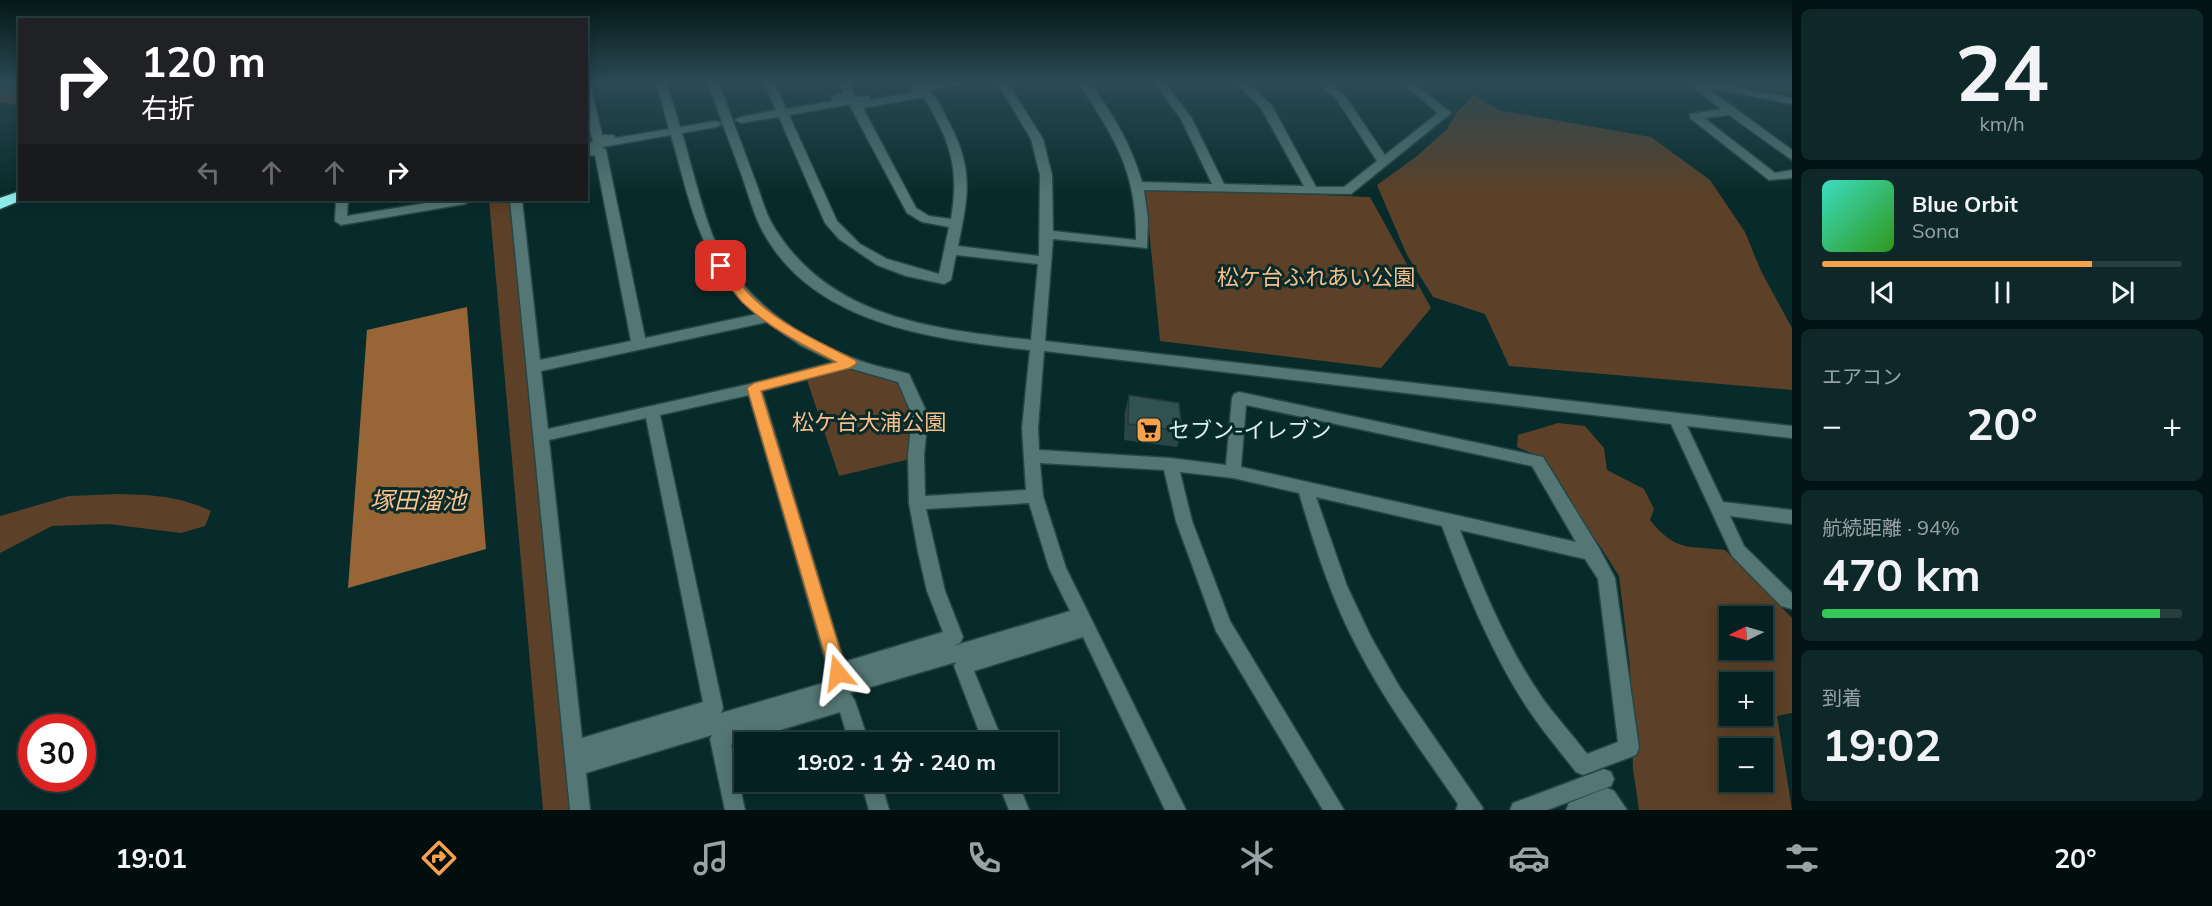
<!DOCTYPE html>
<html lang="ja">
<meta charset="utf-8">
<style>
:root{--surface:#052020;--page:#0e2829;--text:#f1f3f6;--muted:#97a3a5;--line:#263e3e;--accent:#f8a14b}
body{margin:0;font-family:Mulish,"Noto Sans JP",sans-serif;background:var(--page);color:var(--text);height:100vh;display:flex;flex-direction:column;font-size:22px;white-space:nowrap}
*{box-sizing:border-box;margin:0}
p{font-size:20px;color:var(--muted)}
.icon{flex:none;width:33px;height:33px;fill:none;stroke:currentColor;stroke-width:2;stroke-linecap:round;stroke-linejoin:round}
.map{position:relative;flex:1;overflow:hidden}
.details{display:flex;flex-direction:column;gap:9px;padding:9px;background:#031212;width:420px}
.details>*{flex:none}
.top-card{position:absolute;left:18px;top:18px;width:570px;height:183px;border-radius:0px;box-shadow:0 3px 15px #0003,0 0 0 2px var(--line);background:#202124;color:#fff;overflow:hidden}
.needle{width:39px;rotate:265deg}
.controls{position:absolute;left:1719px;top:606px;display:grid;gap:12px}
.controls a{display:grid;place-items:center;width:54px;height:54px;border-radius:0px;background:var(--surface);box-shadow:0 3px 15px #0003,0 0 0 2px var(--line);font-size:30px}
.speed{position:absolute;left:18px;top:714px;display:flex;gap:12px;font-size:30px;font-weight:700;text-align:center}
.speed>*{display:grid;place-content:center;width:78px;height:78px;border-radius:50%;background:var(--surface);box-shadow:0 3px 15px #0003,0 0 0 2px var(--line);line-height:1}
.speed .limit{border:9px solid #d22;background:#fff;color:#111}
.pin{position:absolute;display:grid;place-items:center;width:51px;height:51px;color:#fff;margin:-26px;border-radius:12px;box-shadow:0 3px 9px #0006}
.me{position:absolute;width:66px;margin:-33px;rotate:344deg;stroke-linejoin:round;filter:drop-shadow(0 0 4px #0008)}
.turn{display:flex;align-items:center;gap:21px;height:126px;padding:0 24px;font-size:27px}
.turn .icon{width:78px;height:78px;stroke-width:2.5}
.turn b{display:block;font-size:42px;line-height:51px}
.lanes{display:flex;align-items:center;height:57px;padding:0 24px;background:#0003;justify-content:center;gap:30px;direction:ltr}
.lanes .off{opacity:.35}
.big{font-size:45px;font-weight:700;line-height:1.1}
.details .widget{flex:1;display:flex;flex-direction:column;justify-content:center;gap:9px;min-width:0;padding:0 21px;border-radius:9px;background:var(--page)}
.details .dial{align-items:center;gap:0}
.dial b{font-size:78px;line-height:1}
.song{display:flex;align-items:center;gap:18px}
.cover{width:72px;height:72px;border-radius:9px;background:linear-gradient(135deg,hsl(170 70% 55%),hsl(110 70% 35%))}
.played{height:6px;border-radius:3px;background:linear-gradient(90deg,var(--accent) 75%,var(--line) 75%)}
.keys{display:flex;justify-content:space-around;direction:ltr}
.heat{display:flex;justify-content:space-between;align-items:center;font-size:33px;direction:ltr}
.charge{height:9px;border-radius:4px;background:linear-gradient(90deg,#34c759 94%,var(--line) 0)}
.trip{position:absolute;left:734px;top:732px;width:324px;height:60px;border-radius:0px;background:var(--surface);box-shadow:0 3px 15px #0003,0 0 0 2px var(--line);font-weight:700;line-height:60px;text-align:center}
.tabs{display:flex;height:96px;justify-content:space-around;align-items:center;background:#020d0d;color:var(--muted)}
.tabs .icon{width:42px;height:42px}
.tabs .on{color:var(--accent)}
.tabs b{font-size:27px;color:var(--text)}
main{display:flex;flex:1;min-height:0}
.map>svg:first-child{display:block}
</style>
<main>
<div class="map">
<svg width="1792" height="810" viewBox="0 0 1792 810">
<rect width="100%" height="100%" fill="#072b2a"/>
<path fill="#5c4027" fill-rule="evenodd" d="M0,82H19V101L12,104L0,103Z
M1708,82H1792V94Z
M1474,95L1498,110L1651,137L1710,180L1745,232L1761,271L1792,328V390L1509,366L1485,314L1433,297L1407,255L1377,185L1417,156L1447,129L1457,112Z
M1145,188L1370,197L1431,308L1381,368L1160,341Z
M489,200H509L572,810H543Z
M850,365L901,380L915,415L910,459L839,476L806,377Z
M1558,423L1585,426L1604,448L1607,470L1644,489L1654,509L1650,520C1677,553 1687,545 1725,550L1792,618V713L1777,716L1792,810H1639L1633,769L1630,667L1619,576L1600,546L1571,507L1547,467L1535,455L1517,447L1518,435ZM1730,616H1762V650H1730ZM1730,682H1762V716H1730ZM1730,748H1762V782H1730Z
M119,494C153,495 179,496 211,511L205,526L181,533L108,524L52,526L0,553V516L69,496Z"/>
<path fill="#976536" d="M467,307L486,549L348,588L367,330Z"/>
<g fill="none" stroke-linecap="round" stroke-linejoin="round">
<g stroke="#254746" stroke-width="3">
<path id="minor" d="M656,82H666L680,127L716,121L722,124L716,127L682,133C692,167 700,202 712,234C737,296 799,340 861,361C876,367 893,369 909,374L928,415L924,455L925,496L1026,490L1022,428L1030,350C933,339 807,325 759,224C751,206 746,186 739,168C729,139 717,111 708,82H718C731,115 743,148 755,180C761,195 765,213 774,227C830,319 934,329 1031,340L1038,264L956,255L951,280L944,284L906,276L877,265L839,239L825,223L779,117L741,123L735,120L741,117L776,110L764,82H774L786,109L833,101L831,98L832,96L844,93L839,82H849L855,97L870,96V100L915,92L911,89C923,79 948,82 963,82L958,85L929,90C936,96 942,108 946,117C974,167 969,193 958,246L1039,256L1040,175L1031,139L997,82H1007L1043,139L1052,175L1053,231L1136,240C1137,171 1114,137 1078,82H1088C1113,112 1131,145 1142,182L1212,184L1181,119L1154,82H1165L1192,119L1224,184L1304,186L1261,108L1236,82H1247L1272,106L1316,187H1344L1377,161L1337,100L1318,82H1329L1345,96L1385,155L1438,113L1402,82H1413L1451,113L1351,194L1144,190L1148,219L1147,248L1053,239L1045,341L1792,426V438L1687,426L1723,502L1792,510V524L1730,516L1744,546L1792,593V609L1781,606L1732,556L1671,424L1044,351L1038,428L1039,450L1170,458L1226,465L1232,398L1234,394L1239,392L1543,457L1599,548L1615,578L1639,748L1636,755L1583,775L1576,772C1559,750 1541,729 1526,706C1490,650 1465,588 1442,526L1316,497L1347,586L1371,637L1399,686L1483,808L1482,810H1456L1458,804C1424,754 1387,705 1359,651C1332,601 1315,547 1299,493L1233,478L1180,472L1192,521L1230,621L1344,810H1323L1216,631L1176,521L1164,470L1040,463L1043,496L1066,568L1186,810H1165L1083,637L974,671L1003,742H983L954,666L956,662L850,693L855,701L869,742H849L840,712L731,745L745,810H725L710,739L712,735L586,773L590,810H570L510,200H522L540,360L631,341L595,155L586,156V143L593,142L586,117V85L591,88L602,135H614L615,138L669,129ZM924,97C950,141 960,167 951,219L929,216L916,208L863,108ZM852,104L850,106L907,213L922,222L949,227L939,274L887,259L860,244L837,221L789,115ZM671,135C692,209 699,259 757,314L645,338L606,150L602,147ZM767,322L800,345L834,362L754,383L548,429L541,371ZM849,368L898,382L912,415L908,455L909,503L918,552L927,591L943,632L844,662L762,391ZM749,395L829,673L834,680L721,713L723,708L660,415ZM1246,405L1532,466L1576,542L1241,467ZM646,418L703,702L582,738L549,440ZM1029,503L1049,568L1070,611L953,646L960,643L963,637L945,591L926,509ZM1460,530L1585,559L1598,579L1618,742L1587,754C1572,734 1555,716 1541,696C1506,645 1483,588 1460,530Z
M1687,82H1711L1792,98V104L1706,87L1792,150V160L1729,115L1704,118L1775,173L1792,170V178L1769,180L1690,118V114L1721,109Z
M336,200H348L347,216L445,200H471L465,204L341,225L335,221Z
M1604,769L1611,772L1614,779L1611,786L1547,810H1510L1513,803Z
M861,782H881L889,810H869Z
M998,782H1018L1029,810H1009Z
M1607,788L1614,791L1627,810H1566L1569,803Z"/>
</g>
<g stroke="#254746" stroke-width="3">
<path id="highway" d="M20,191V200H22L0,209V198Z"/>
</g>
<use href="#minor" fill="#547775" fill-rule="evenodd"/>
<use href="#highway" fill="#8eece8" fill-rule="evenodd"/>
</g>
<path fill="#294745" d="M1129,395L1182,431L1177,447L1124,440L1125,412Z"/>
<path fill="#305250" stroke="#223938" stroke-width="1.5" d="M1129,395L1179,403L1182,431L1128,424Z"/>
<linearGradient id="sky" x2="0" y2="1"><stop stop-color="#041817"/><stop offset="0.42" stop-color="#2b4a55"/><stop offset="1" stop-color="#2b4a55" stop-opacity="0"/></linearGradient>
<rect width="1792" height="195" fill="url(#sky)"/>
<path fill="#f8a14b" stroke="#a16931" stroke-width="1.5" d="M721,262L725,263C734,274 742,287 751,296C781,325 819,342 855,360L857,363L850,368L761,391L847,673L844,678L838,681L832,678L830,673L747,388L754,383L836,362C803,345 769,328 742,302C733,292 725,279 717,268L715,266Z"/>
<defs>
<g id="supermarket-square" transform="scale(1.35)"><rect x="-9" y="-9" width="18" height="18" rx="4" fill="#f8a14b" stroke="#072b2a"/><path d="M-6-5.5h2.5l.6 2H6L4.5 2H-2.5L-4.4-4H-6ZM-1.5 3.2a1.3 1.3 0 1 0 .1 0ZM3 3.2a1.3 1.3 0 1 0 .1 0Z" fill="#111"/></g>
</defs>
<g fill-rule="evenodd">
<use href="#supermarket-square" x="1149" y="430"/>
</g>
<g text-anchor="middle" stroke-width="6" stroke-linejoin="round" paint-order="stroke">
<g font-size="22" fill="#f9be8a" stroke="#072b2a">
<text x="1316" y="285">松ケ台ふれあい公園</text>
<text x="869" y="430">松ケ台大浦公園</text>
</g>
<g font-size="22" fill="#ddf0ef" stroke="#072b2a" text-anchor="start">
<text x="1168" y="438">セブン-イレブン</text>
</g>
<g font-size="24" font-style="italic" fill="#fdc18d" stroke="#072b2a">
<text x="418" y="509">塚田溜池</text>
</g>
</g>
</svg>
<div class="controls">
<a><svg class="needle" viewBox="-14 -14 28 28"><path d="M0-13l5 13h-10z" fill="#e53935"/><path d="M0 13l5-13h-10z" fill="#97a3a5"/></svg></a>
<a>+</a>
<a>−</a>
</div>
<div class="speed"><div class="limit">30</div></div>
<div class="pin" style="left:721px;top:266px;background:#d93025"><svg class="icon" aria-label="arrive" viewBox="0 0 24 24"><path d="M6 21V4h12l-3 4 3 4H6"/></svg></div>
<svg class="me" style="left:838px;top:673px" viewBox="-20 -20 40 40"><path d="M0-17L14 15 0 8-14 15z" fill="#f8a14b" stroke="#fff" stroke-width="4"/></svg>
<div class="trip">19:02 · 1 分 · 240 m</div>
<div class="top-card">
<div class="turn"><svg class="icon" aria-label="right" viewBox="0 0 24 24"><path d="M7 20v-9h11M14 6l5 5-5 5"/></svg><div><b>120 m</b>右折</div></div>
<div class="lanes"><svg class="icon off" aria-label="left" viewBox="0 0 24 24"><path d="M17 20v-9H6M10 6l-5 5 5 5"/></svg><svg class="icon off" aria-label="ahead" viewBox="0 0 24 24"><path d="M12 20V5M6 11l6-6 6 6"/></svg><svg class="icon off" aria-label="ahead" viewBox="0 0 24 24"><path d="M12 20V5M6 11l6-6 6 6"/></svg><svg class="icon" aria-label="right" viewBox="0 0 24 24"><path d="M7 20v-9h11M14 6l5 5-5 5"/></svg></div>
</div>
</div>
<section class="details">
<div class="widget dial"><b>24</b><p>km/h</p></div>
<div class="widget">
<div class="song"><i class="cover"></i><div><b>Blue Orbit</b><p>Sona</p></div></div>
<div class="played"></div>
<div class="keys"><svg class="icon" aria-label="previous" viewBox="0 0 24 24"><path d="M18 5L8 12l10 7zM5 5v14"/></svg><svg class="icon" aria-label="pause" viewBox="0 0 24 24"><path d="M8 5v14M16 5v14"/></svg><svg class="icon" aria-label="next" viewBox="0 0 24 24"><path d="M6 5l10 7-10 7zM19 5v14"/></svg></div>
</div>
<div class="widget"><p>エアコン</p>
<div class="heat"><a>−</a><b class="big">20°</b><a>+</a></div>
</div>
<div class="widget"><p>航続距離 · 94%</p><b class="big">470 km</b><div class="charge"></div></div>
<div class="widget"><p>到着</p><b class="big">19:02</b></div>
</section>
</main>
<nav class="tabs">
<b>19:01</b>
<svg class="icon on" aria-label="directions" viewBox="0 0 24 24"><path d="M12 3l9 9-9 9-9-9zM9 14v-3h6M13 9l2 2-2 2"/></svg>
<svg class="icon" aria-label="music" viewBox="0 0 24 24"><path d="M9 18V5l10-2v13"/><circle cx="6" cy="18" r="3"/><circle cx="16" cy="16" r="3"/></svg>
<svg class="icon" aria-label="phone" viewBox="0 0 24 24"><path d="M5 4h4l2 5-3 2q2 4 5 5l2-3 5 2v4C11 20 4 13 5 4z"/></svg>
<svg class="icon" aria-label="climate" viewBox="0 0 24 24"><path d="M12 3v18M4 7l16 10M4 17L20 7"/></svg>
<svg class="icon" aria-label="car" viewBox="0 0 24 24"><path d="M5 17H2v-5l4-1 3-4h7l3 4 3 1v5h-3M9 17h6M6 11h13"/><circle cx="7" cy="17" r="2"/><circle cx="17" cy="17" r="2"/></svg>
<svg class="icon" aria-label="filters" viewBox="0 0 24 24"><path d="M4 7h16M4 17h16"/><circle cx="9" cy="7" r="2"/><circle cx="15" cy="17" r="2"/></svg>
<b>20°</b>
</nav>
